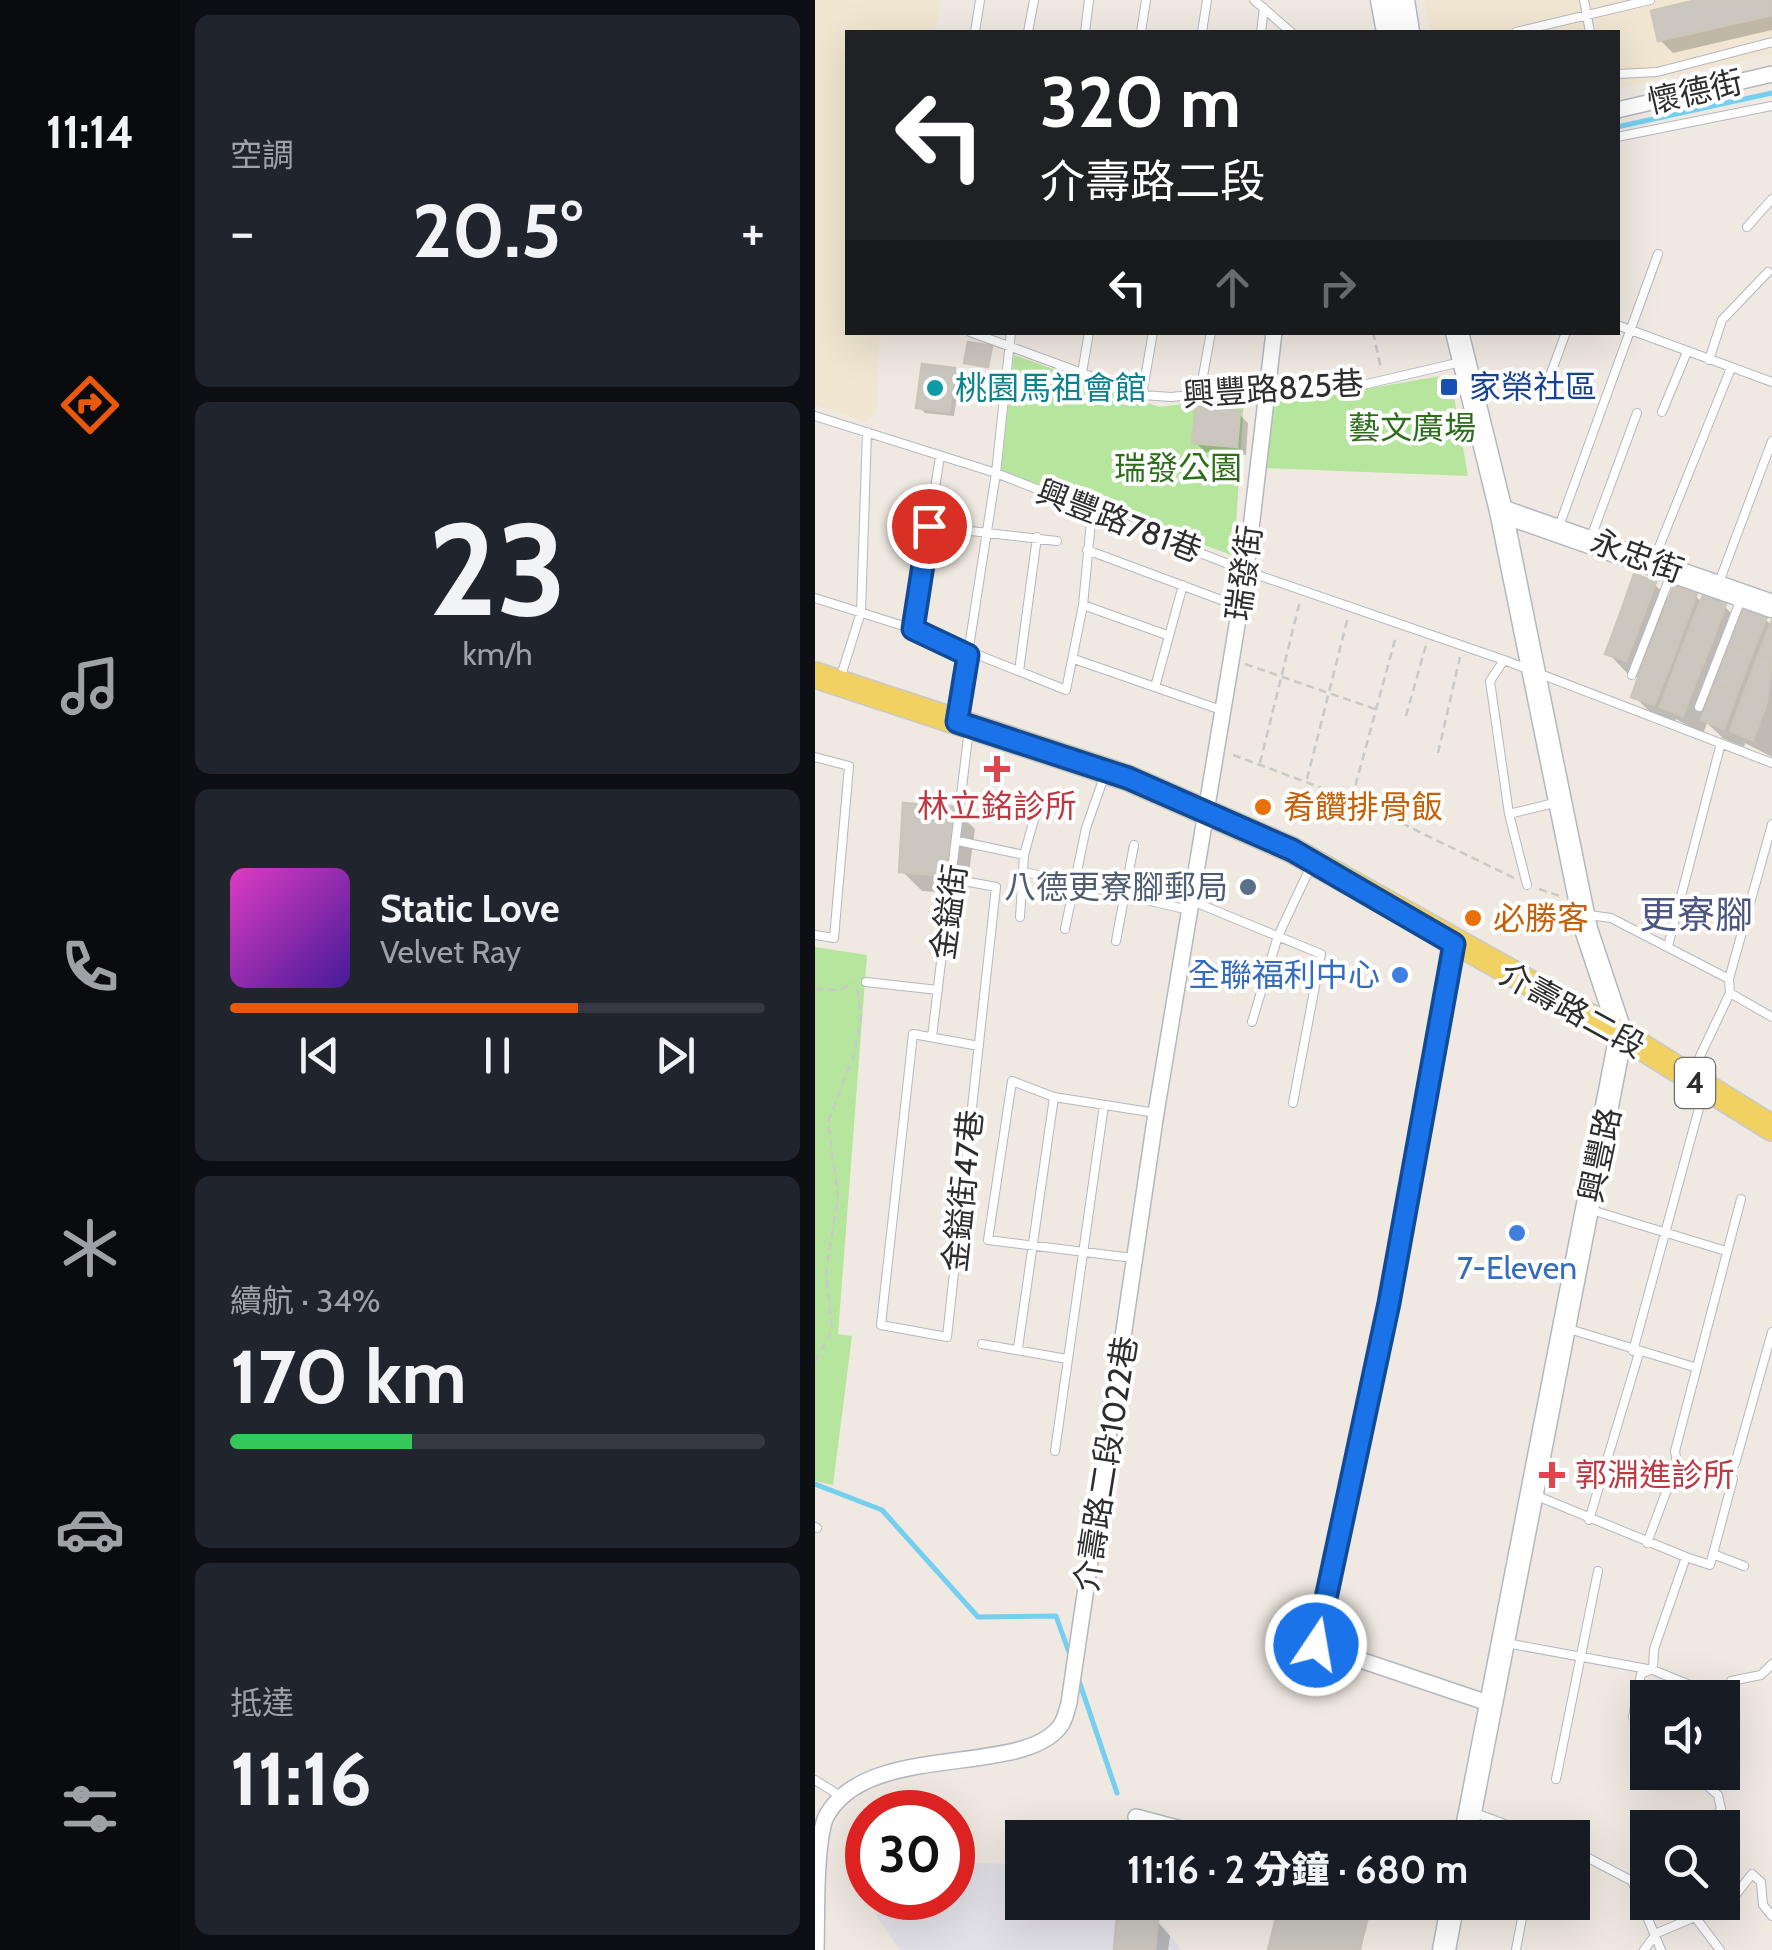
<!DOCTYPE html>
<html lang="zh-TW">
<meta charset="utf-8">
<style>
:root{--surface:#171b24;--page:#20242c;--text:#f1f3f6;--muted:#9ea1a6;--line:#363941;--accent:#ea580c}
body{margin:0;font-family:Cabin,"Noto Sans TC",sans-serif;background:var(--page);color:var(--text);height:100vh;display:flex;flex-direction:column;font-size:38px;white-space:nowrap}
*{box-sizing:border-box;margin:0}
p{font-size:32px;color:var(--muted)}
.icon{flex:none;width:55px;height:55px;fill:none;stroke:currentColor;stroke-width:2;stroke-linecap:round;stroke-linejoin:round}
.map{position:relative;flex:1;overflow:hidden}
.sheet{display:flex;flex-direction:column;gap:15px;padding:15px;background:#0d0f14;width:635px}
.sheet>*{flex:none}
.hud{position:absolute;left:30px;top:30px;width:775px;height:305px;border-radius:0px;box-shadow:0 10px 40px #0002;background:#202124;color:#fff;overflow:hidden}
.tools{position:absolute;left:815px;top:1680px;display:grid;gap:20px}
.tools a{display:grid;place-items:center;width:110px;height:110px;border-radius:0px;background:var(--surface);box-shadow:0 10px 40px #0002;font-size:50px}
.speed{position:absolute;left:30px;top:1790px;display:flex;gap:20px;font-size:50px;font-weight:700;text-align:center}
.speed>*{display:grid;place-content:center;width:130px;height:130px;border-radius:50%;background:var(--surface);box-shadow:0 10px 40px #0002;line-height:1}
.speed .limit{border:15px solid #d22;background:#fff;color:#111}
.pin{position:absolute;display:grid;place-items:center;width:85px;height:85px;color:#fff;margin:-42px;border:5px solid #fff;border-radius:50%;box-shadow:0 2px 10px #0007}
.me{position:absolute;width:110px;margin:-55px;rotate:12deg;stroke-linejoin:round;filter:drop-shadow(0 0 8px #0008)}
.turn{display:flex;align-items:center;gap:35px;height:210px;padding:0 30px;font-size:45px}
.turn .icon{width:130px;height:130px;stroke-width:2.5}
.turn b{display:block;font-size:70px;line-height:85px}
.lanes{display:flex;align-items:center;height:95px;padding:0 30px;background:#0003;justify-content:center;gap:50px;direction:ltr}
.lanes .off{opacity:.35}
.big{font-size:75px;font-weight:800;line-height:1.1}
.sheet .tile{flex:1;display:flex;flex-direction:column;justify-content:center;gap:15px;min-width:0;padding:0 35px;border-radius:15px;background:var(--page)}
.sheet .dial{align-items:center;gap:0}
.dial b{font-size:130px;line-height:1}
.song{display:flex;align-items:center;gap:30px}
.cover{width:120px;height:120px;border-radius:15px;background:linear-gradient(135deg,hsl(310 70% 55%),hsl(260 70% 35%))}
.played{height:10px;border-radius:5px;background:linear-gradient(90deg,var(--accent) 65%,var(--line) 65%)}
.keys{display:flex;justify-content:space-around;direction:ltr}
.heat{display:flex;justify-content:space-between;align-items:center;font-size:55px;direction:ltr}
.charge{height:15px;border-radius:8px;background:linear-gradient(90deg,#34c759 34%,var(--line) 0)}
.trip{position:absolute;left:190px;top:1820px;width:585px;height:100px;border-radius:0px;background:var(--surface);box-shadow:0 10px 40px #0002;font-weight:800;line-height:100px;text-align:center}
main{display:flex;flex:1;min-height:0}
.tabs{display:flex;flex-direction:column;width:180px;justify-content:space-around;align-items:center;background:#090b0e;color:var(--muted)}
.tabs .icon{width:70px;height:70px}
.tabs .current{color:var(--accent)}
.tabs b{font-size:45px;color:var(--text)}
.map>svg:first-child{display:block}
</style>
<main>
<nav class="tabs">
<b>11:14</b>
<svg class="icon current" aria-label="directions" viewBox="0 0 24 24"><path d="M12 3l9 9-9 9-9-9zM9 14v-3h6M13 9l2 2-2 2"/></svg>
<svg class="icon" aria-label="music" viewBox="0 0 24 24"><path d="M9 18V5l10-2v13"/><circle cx="6" cy="18" r="3"/><circle cx="16" cy="16" r="3"/></svg>
<svg class="icon" aria-label="phone" viewBox="0 0 24 24"><path d="M5 4h4l2 5-3 2q2 4 5 5l2-3 5 2v4C11 20 4 13 5 4z"/></svg>
<svg class="icon" aria-label="climate" viewBox="0 0 24 24"><path d="M12 3v18M4 7l16 10M4 17L20 7"/></svg>
<svg class="icon" aria-label="car" viewBox="0 0 24 24"><path d="M5 17H2v-5l4-1 3-4h7l3 4 3 1v5h-3M9 17h6M6 11h13"/><circle cx="7" cy="17" r="2"/><circle cx="17" cy="17" r="2"/></svg>
<svg class="icon" aria-label="filters" viewBox="0 0 24 24"><path d="M4 7h16M4 17h16"/><circle cx="9" cy="7" r="2"/><circle cx="15" cy="17" r="2"/></svg>
</nav>
<section class="sheet">
<div class="tile"><p>空調</p>
<div class="heat"><a>−</a><b class="big">20.5°</b><a>+</a></div>
</div>
<div class="tile dial"><b>23</b><p>km/h</p></div>
<div class="tile">
<div class="song"><i class="cover"></i><div><b>Static Love</b><p>Velvet Ray</p></div></div>
<div class="played"></div>
<div class="keys"><svg class="icon" aria-label="previous" viewBox="0 0 24 24"><path d="M18 5L8 12l10 7zM5 5v14"/></svg><svg class="icon" aria-label="pause" viewBox="0 0 24 24"><path d="M8 5v14M16 5v14"/></svg><svg class="icon" aria-label="next" viewBox="0 0 24 24"><path d="M6 5l10 7-10 7zM19 5v14"/></svg></div>
</div>
<div class="tile"><p>續航 · 34%</p><b class="big">170 km</b><div class="charge"></div></div>
<div class="tile"><p>抵達</p><b class="big">11:16</b></div>
</section>
<div class="map">
<svg width="957" height="1950" viewBox="0 0 957 1950">
<rect width="100%" height="100%" fill="#efe9e1"/>
<path fill="#e3e1e8" d="M138,1862L207,1864L208,1902L331,1903L367,1950H85L62,1917L63,1898H138Z"/>
<path fill="#f0e6d1" d="M0,0H125L121,32H32V332L65,333L62,410L52,422L0,405Z
M609,0H957V54L803,88L802,32H615Z"/>
<path fill="#b6e59e" d="M199,355L344,407L429,397L419,556L186,471Z
M626,376L636,379L653,476L448,468L454,394L545,390Z
M0,947L52,955L23,1334L37,1336L18,1485L0,1481Z"/>
<path fill="#0003" d="M894,0H957V30L858,53L845,40Z
M139,370L145,376L139,416L110,413L104,407Z
M424,414L433,423L431,455L390,452L380,442Z
M839,584L856,600L880,596L888,603L909,606L926,623L950,619L957,626V757L930,743L929,747L909,739L892,723L888,734L861,719L859,723L839,716L819,696L826,678L812,673L793,653Z
M140,810L160,829L151,894L107,891L87,871Z
M325,1902L355,1936L353,1950H301Z
M554,1912L546,1950H455Z"/>
<g fill="none" stroke-linecap="round" stroke-linejoin="round">
<path stroke="#75cff0" stroke-width="5" d="M802,127L957,93
M0,1484L67,1510L163,1617L241,1616L256,1658
M263,1678L302,1793"/>
</g>
<path fill="#cbc7bf" stroke="#cbc5ba" stroke-width="2.5" d="M882,0H957V15L843,41L836,11Z
M153,342L177,346L173,367L149,363Z
M107,364L140,368L134,412L101,408Z
M381,407L425,411L422,447L377,443Z
M819,574L841,582L826,622L805,614Z
M859,585L882,593L868,631L845,622Z
M888,595L911,604L897,642L873,633Z
M928,608L952,617L937,654L914,645Z
M805,614L826,622L811,661L790,654Z
M957,620V661L943,656Z
M845,622L868,631L854,668L830,659Z
M873,633L897,642L882,679L859,670Z
M914,645L937,654L923,691L900,683Z
M943,656L957,661L952,702L929,693Z
M830,659L854,668L839,705L816,697Z
M859,670L882,679L868,716L845,707Z
M900,683L923,691L909,729L886,720Z
M929,693L952,702L938,740L915,731Z
M88,803L141,807L132,876L84,872Z
M303,1902H328L343,1920L340,1950H299Z
M465,1902H528L555,1910L544,1950H453Z"/>
<g fill="none" stroke-linecap="round" stroke-linejoin="round">
<g stroke="#b4b7c1" stroke-width="10">
<path id="lane" d="M439,0L476,32
M769,0L775,32
M160,32L165,0
M213,32L219,0
M270,32L274,0
M326,32L331,0
M387,32L392,0
M446,32L449,8
M701,32L835,0
M802,74L842,72L957,42
M802,137L957,106
M932,227L957,199
M802,325L957,382
M155,332L327,395L356,397L518,381L552,384L646,362
M894,360L907,320L953,272
M267,373L274,332
M736,373L751,332
M385,392L396,332
M327,395L338,332
M847,412L872,352
M0,416L181,473L431,571L689,660L957,763
M113,526L242,541
M743,529L843,254
M775,540L822,413
M272,550L425,607
M838,562L916,368
M903,585L957,441
M0,598L98,629L251,690L268,605L277,511
M268,605L352,635
M98,629L125,456
M259,659L406,710
M689,660L675,681L694,814L712,885
M204,671L222,537
M817,675L857,572
M25,679L46,612L52,432
M340,687L368,585
M884,707L926,599
M143,718L181,473L196,332
M0,757L34,766L19,938L0,935
M694,814L743,802
M143,841L209,855
M210,872L374,910
M138,879L181,887L132,1337L66,1325L98,1034L164,1046
M377,901L506,954L478,1103
M774,915L796,918L914,979
M205,917L209,855L220,816
M250,929L271,828L290,774
M301,941L319,845
M853,946L906,743
M51,982L123,990
M915,993L957,1017
M437,1022L463,936L495,868
M117,1037L154,729
M878,1071L915,993L914,979L957,824
M773,1209L911,1251
M318,1258L173,1240L197,1081L239,1097L341,1113
M754,1329L879,1367
M167,1344L252,1359
M203,1348L239,1097
M818,1351L889,1090
M240,1451L289,1105
M920,1464L957,1332
M722,1496L871,1557L895,1565L898,1554L929,1566
M774,1520L824,1353
M0,1527L2,1528
M832,1543L862,1463L860,1451L926,1199
M898,1554L918,1479
M691,1643L838,1670L897,1694L913,1689L916,1681L946,1675L957,1664
M838,1670L839,1649L871,1557
M818,1717L826,1674L833,1671
M876,1772L903,1795L906,1809L893,1828
M741,1779L783,1571
M0,1780L27,1797
M660,1813L728,1838
M758,1850L817,1881L846,1950
M701,1950L710,1902
M829,1950L842,1933L880,1917L876,1902
M905,1950L880,1917L908,1911L937,1874L946,1882L948,1905L957,1916"/>
</g>
<g stroke="#b4b7c1" stroke-width="18">
<path id="street" d="M802,110L957,74
M639,945L574,1303L501,1645L676,1704
M321,1817L400,1838
M1,1950C2,1916 0,1849 10,1819C48,1739 209,1779 246,1725C250,1719 252,1710 254,1703L341,1113L431,571L459,332"/>
</g>
<g stroke="#b4b7c1" stroke-width="25">
<path id="secondary" d="M567,0L573,32
M588,0L593,32
M642,332L686,511L771,929L806,1034L650,1838
M686,511L957,606
M629,1950L638,1902"/>
</g>
<g stroke="#c9c9c9" stroke-width="28">
<path id="primary" d="M0,675L313,778L477,850L806,1034L957,1128"/>
</g>
<path stroke="#c9c9c9" stroke-width="2.5" stroke-dasharray="8 5" stroke-linecap="butt" d="M558,332L566,369
M430,664L560,709
M591,716L611,645
M623,753L645,657
M418,755L537,799L699,878
M445,763L485,601
M492,779L533,617
M537,798L581,636
M724,889L745,896
M0,989L24,990L39,983
M0,1362L17,1330L11,1272L23,1196L13,1122L40,1052L46,1015L42,988"/>
<use href="#lane" stroke="#fff" stroke-width="8"/>
<use href="#street" stroke="#fff" stroke-width="15"/>
<use href="#secondary" stroke="#fff" stroke-width="22"/>
<use href="#primary" stroke="#f2d163" stroke-width="25"/>
</g>
<g fill="none" stroke-linecap="round" stroke-linejoin="round">
<g stroke="#114b97" stroke-width="25">
<path id="route" d="M114,526L98,629L153,655L142,722L313,778L477,850L639,944L574,1303L501,1645"/>
</g>
<use href="#route" stroke="#1a73e8" stroke-width="18"/>
</g>
<rect fill="#1a4fb4" stroke="#fff" stroke-width="4" x="624" y="377" width="20" height="20" rx="5"/>
<circle fill="#0f9aa8" stroke="#fff" stroke-width="4" cx="120" cy="388" r="10"/>
<g fill="#e0444e" stroke="#fff" stroke-width="4">
<path d="M177 754h10v10h10v10h-10v10h-10v-10h-10v-10h10z"/>
<path d="M732 1460h10v10h10v10h-10v10h-10v-10h-10v-10h10z"/>
</g>
<g fill="#e8710a" stroke="#fff" stroke-width="4">
<circle cx="448" cy="807" r="10"/>
<circle cx="658" cy="918" r="10"/>
</g>
<circle fill="#5c6f8a" stroke="#fff" stroke-width="4" cx="433" cy="887" r="10"/>
<g fill="#3f7fe0" stroke="#fff" stroke-width="4">
<circle cx="585" cy="975" r="10"/>
<circle cx="702" cy="1233" r="10"/>
</g>
<g text-anchor="middle" stroke-width="8" stroke-linejoin="round" paint-order="stroke">
<rect fill="#fff" stroke="#6d6d6d" stroke-width="2.5" x="860" y="1058" width="40" height="50" rx="8"/>
<g font-size="30" font-weight="bold" fill="#2e2e2e">
<text x="880" y="1093">4</text>
</g>
<g font-size="32" fill="#2e2e2e" stroke="#fff">
<text transform="translate(880 92) rotate(-13)" y="11">懷德街</text>
<text transform="translate(458 389) rotate(-4)" y="11">興豐路825巷</text>
<text transform="translate(304 521) rotate(21)" y="11">興豐路781巷</text>
<text transform="translate(822 556) rotate(20)" y="11">永忠街</text>
<text transform="translate(429 573) rotate(-82)" y="11">瑞發街</text>
<text transform="translate(134 912) rotate(-82)" y="11">金鎰街</text>
<text transform="translate(757 1010) rotate(29)" y="11">介壽路二段</text>
<text transform="translate(785 1155) rotate(-78)" y="11">興豐路</text>
<text transform="translate(148 1191) rotate(-84)" y="11">金鎰街47巷</text>
<text transform="translate(291 1464) rotate(-81)" y="11">介壽路二段1022巷</text>
</g>
<g font-size="32" fill="#164399" stroke="#fff" text-anchor="start">
<text x="654" y="398">家榮社區</text>
</g>
<g font-size="32" fill="#0d838f" stroke="#fff" text-anchor="start">
<text x="140" y="399">桃園馬祖會館</text>
</g>
<g font-size="32" fill="#2c6e1b" stroke="#fff">
<text x="597" y="439">藝文廣場</text>
<text x="363" y="479">瑞發公園</text>
</g>
<g font-size="32" fill="#be3a42" stroke="#fff">
<text x="182" y="817">林立銘診所</text>
<text x="760" y="1486" text-anchor="start">郭淵進診所</text>
</g>
<g font-size="32" fill="#c56008" stroke="#fff" text-anchor="start">
<text x="468" y="818">肴饡排骨飯</text>
<text x="678" y="929">必勝客</text>
</g>
<g font-size="32" fill="#4e5e75" stroke="#fff" text-anchor="end">
<text x="413" y="898">八德更寮腳郵局</text>
</g>
<g font-size="32" fill="#366cbe" stroke="#fff" text-anchor="end">
<text x="565" y="986">全聯福利中心</text>
<text x="702" y="1279" text-anchor="middle">7-Eleven</text>
</g>
<g font-size="38" fill="#4d5680" stroke="#fff">
<text x="881" y="928">更寮腳</text>
</g>
</g>
</svg>
<div class="tools">
<a><svg class="icon" aria-label="sound" viewBox="0 0 24 24"><path d="M4 9h4l5-4v14l-5-4H4zM17 9q2 3 0 6"/></svg></a>
<a><svg class="icon" aria-label="search" viewBox="0 0 24 24"><circle cx="10" cy="10" r="6"/><path d="M15 15l6 6"/></svg></a>
</div>
<div class="speed"><div class="limit">30</div></div>
<div class="pin" style="left:114px;top:526px;background:#d93025"><svg class="icon" aria-label="arrive" viewBox="0 0 24 24"><path d="M6 21V4h12l-3 4 3 4H6"/></svg></div>
<svg class="me" style="left:501px;top:1645px" viewBox="-20 -20 40 40"><circle r="17" fill="#1a73e8" stroke="#fff" stroke-width="3"/><path d="M0-11L8 9 0 5-8 9z" fill="#fff"/></svg>
<div class="trip">11:16 · 2 分鐘 · 680 m</div>
<div class="hud">
<div class="turn"><svg class="icon" aria-label="left" viewBox="0 0 24 24"><path d="M17 20v-9H6M10 6l-5 5 5 5"/></svg><div><b>320 m</b>介壽路二段</div></div>
<div class="lanes"><svg class="icon" aria-label="left" viewBox="0 0 24 24"><path d="M17 20v-9H6M10 6l-5 5 5 5"/></svg><svg class="icon off" aria-label="ahead" viewBox="0 0 24 24"><path d="M12 20V5M6 11l6-6 6 6"/></svg><svg class="icon off" aria-label="right" viewBox="0 0 24 24"><path d="M7 20v-9h11M14 6l5 5-5 5"/></svg></div>
</div>
</div>
</main>
